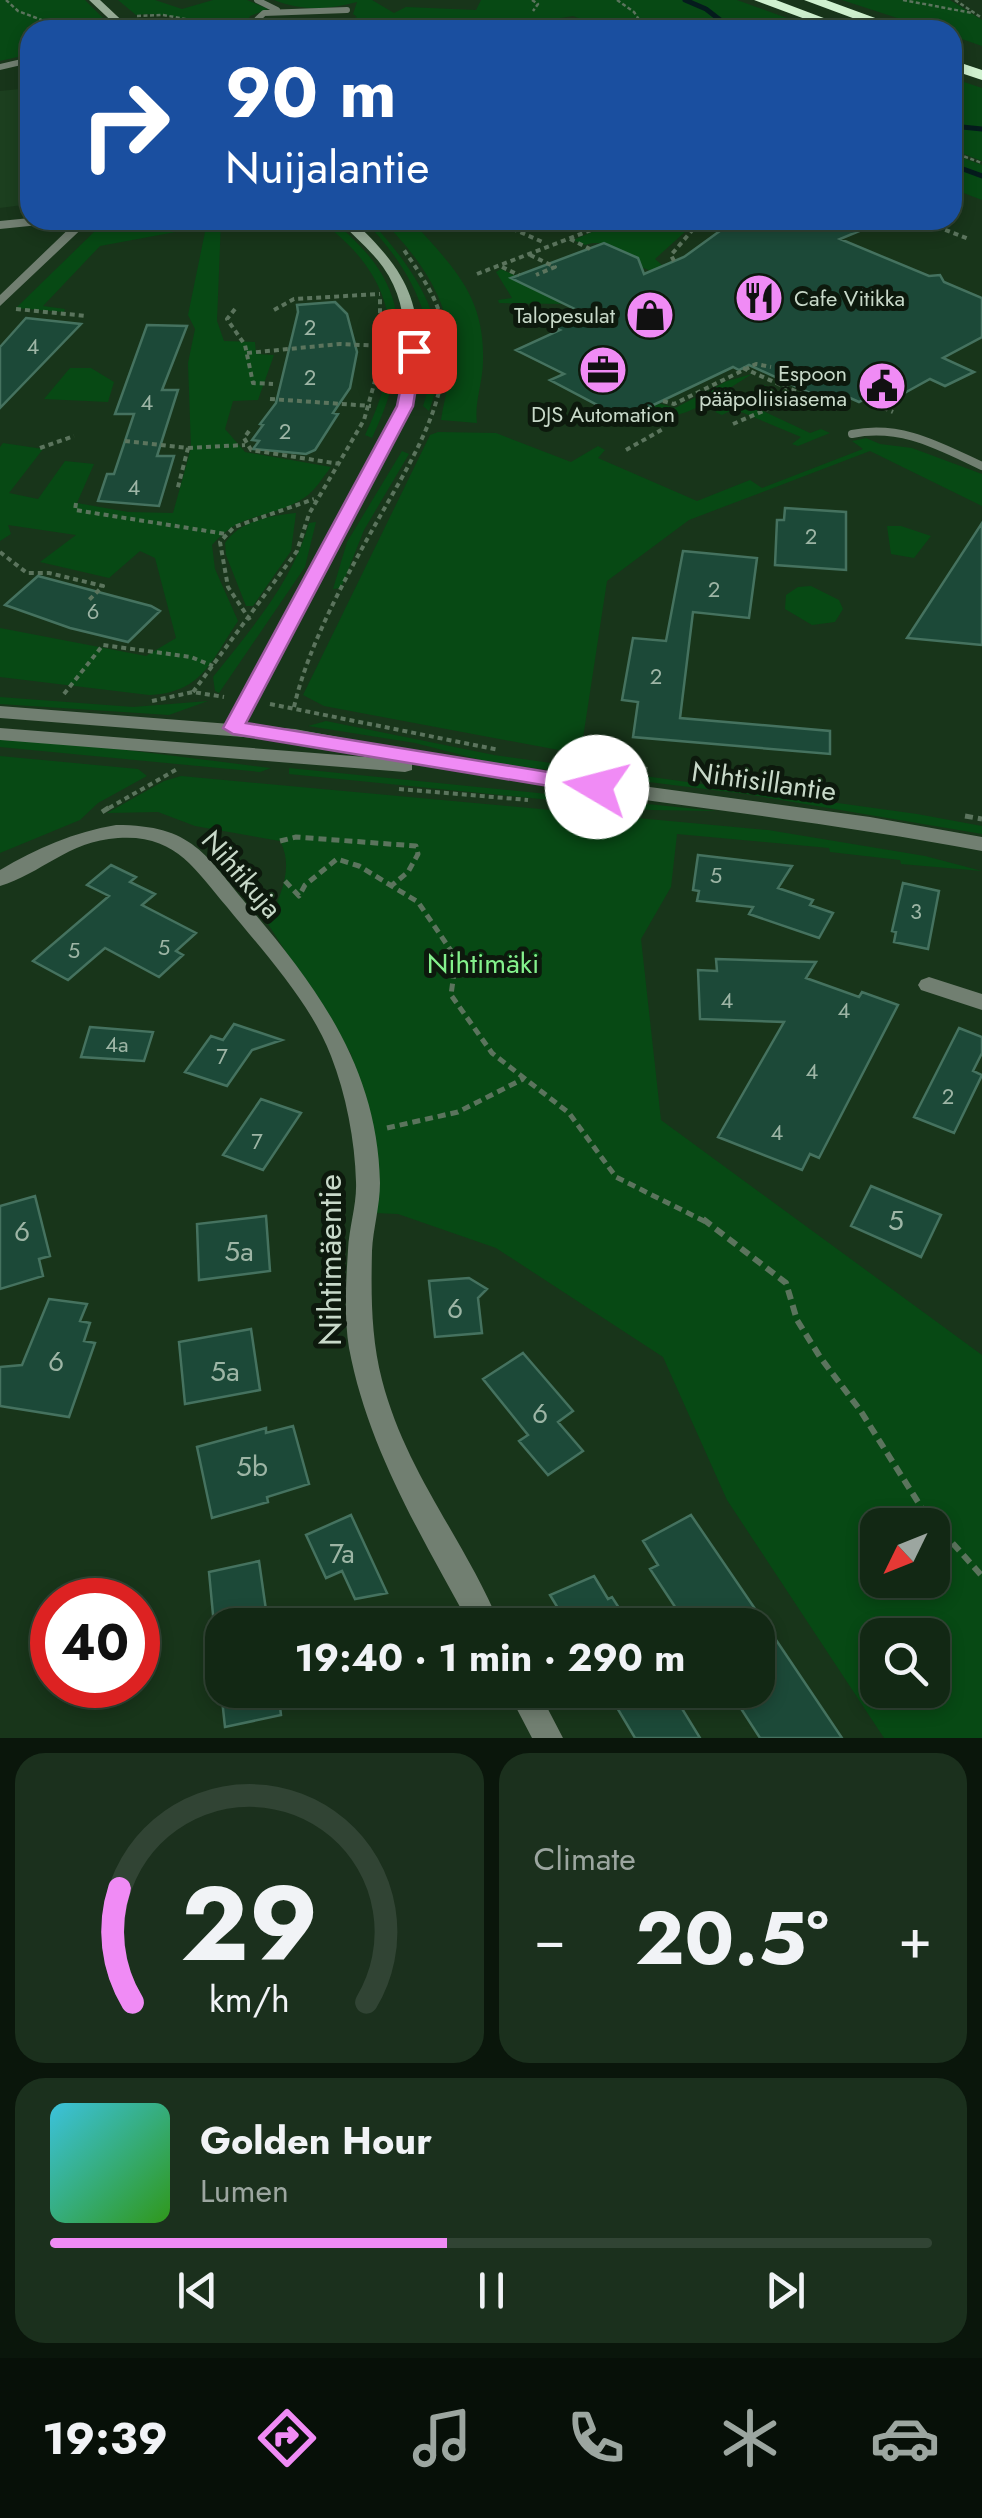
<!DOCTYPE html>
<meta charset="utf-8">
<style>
:root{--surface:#122814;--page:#1b301d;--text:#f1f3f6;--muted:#9ca6a0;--line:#314434;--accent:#f08bf5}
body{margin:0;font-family:Jost,sans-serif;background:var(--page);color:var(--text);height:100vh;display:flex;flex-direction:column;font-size:38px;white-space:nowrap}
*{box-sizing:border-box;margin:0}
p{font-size:32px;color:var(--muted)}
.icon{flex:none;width:55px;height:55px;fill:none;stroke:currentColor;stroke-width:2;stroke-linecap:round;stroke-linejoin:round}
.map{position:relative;height:1738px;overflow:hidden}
.sheet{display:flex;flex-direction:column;gap:15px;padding:15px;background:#0a160b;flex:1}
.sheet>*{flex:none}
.top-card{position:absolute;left:20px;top:20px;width:942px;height:210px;border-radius:30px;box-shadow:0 5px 15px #0003,0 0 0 2px var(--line);background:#1a4fa0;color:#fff;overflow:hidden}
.needle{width:65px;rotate:227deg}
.buttons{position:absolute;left:860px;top:1508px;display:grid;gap:20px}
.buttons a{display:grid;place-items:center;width:90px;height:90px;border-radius:20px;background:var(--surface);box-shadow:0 5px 15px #0003,0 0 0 2px var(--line);font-size:50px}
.speed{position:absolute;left:30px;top:1578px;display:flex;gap:20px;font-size:50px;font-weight:700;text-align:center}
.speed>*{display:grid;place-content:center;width:130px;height:130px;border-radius:50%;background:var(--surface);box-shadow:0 5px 15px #0003,0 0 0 2px var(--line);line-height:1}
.speed .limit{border:15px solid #d22;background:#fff;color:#111}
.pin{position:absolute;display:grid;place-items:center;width:85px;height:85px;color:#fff;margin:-42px;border-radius:20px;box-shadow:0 5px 15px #0006}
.me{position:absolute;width:110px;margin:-55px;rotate:278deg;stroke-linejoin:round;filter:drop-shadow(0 0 8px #0008)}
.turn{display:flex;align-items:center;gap:35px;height:210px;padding:0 40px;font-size:45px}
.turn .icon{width:130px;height:130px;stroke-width:2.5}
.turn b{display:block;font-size:70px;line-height:85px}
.big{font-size:75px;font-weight:700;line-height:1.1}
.sheet .card{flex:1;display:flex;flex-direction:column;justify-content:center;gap:15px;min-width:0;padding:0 35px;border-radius:30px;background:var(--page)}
.sheet .dial{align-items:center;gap:0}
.dial svg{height:260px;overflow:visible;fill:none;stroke:var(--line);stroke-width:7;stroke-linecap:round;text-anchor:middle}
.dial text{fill:var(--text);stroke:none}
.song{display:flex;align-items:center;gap:30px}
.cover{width:120px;height:120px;border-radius:15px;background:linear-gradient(135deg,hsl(190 70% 55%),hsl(110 70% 35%))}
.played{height:10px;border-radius:5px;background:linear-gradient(90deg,var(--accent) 45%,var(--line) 45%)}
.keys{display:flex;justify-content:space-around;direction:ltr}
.heat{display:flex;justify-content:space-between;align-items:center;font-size:55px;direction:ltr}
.sheet .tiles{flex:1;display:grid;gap:15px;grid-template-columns:1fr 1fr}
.card:last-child{grid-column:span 2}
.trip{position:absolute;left:205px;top:1608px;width:570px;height:100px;border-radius:30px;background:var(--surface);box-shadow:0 5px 15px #0003,0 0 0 2px var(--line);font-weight:700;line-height:100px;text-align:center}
.menu{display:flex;height:160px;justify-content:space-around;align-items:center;background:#071008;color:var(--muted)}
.menu .icon{width:70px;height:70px}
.menu .selected{color:var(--accent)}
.menu b{font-size:45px;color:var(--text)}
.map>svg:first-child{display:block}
</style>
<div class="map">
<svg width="982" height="1738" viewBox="0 0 982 1738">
<rect width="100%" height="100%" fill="#18351a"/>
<path fill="#1c3f1f" d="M30,88V204L0,208V91Z"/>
<path fill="#074914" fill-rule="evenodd" d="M0,0H85L105,20L98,22L107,30H30V54L0,61Z
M118,0H155L182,9L213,0H247L268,9L250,16L247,22C211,31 174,10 136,15Z
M274,0H372L394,13L406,7L476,10L481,0H737L820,30H610L573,16L487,30H399L397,24L356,30H252L296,19L346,21L357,17L353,14L357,2C328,10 302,11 274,0Z
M842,0H950L982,20V46L953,36L952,30H934Z
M961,81L982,88V161L953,150V84Z
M953,154L982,165V200L953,189Z
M156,220H201L181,231L100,246L43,306L65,309L64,312L16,308L95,231Z
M221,220L217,321L224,341L255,342L256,354L274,355L258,400L233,401L225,429L245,452L331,467C323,477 315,491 304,498C272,519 240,511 212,545L215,569L238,621C211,661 202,693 149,695L0,677V628L146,656L176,638L155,558L140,551L109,578L40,562L76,535L8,525L11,534L0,541V447L3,443L43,449L9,493L38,499L65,461L94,464L77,503L128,512L173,513L191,448L188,363L195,329L188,315L206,227Z
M319,220C334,220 348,233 358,244C416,301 404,371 372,438L365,435C407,348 400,278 319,220Z
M363,220H370C421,277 459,333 429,411L423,406C447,336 413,268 363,220Z
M382,220H411C452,266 485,295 483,361C483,382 474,403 477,423L441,420C443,404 448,389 450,373C458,311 423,261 382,220Z
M621,220C645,220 665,231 686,231L655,259L663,266L651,271L641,267L638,258C620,250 603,238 585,245L573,240Z
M501,269L516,276L512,279L565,304L499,303L498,300L512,298L496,272Z
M70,368H91L114,382L108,402L44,399Z
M752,374C720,393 677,431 640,411L658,403L675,408L727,381Z
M765,385L774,392L759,409L810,433L821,429L830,433L798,446L792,444L801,437L734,409L722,415L715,412Z
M438,432L496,433L571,462L598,446L605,450L598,458L697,501L750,480L762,488L863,449L852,441L866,438L880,444L912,448L982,474V506L870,451L689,520L607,581L583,738L564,751L324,706L303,695L430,435Z
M402,451L409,454L364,530L341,588L333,589L347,542Z
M296,513L291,551L253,606H246L226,555L225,543C240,520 270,516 296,513Z
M316,522L305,567L219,693L215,691L213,677C251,629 292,583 309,523Z
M887,526H901L931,536L914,558L891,554Z
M811,586L839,600L843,609L835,622L812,625L785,609L786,595L798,587Z
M0,697L133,707L208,701L169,715L0,704Z
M326,721L494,755L917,814L982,826V834L746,794L493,763L415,743L308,726Z
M0,740L70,743L271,768L260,772L0,747Z
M0,756L138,769L147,776L98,803L80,820L0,853Z
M289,768L717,811L651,810L289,774Z
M181,776L768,830L925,856L982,871L901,864L900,860L830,852L829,848L677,834L671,887L641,939L661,1120L982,1355V1738H884L727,1500L663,1357L496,1248L398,1214L375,1213L374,1159L351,1054L268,924C279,897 295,869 280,841L195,826L158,812L107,813L164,781ZM878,1525H932V1580H878ZM878,1635H932V1690H878Z"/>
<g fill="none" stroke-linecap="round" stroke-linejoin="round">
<path stroke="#051b1d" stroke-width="5" d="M685,0L706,9L733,30
M952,126L982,129
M952,165L982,176"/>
</g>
<path fill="#1c4938" stroke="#45725f" stroke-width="2.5" d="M735,220H811L857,232L840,239L929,276L940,275L944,282L982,298V337L943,358L974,372L945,386L930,379L899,396L878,392L859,402L850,398L836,405L749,365L739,370L733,367L624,419L550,380L564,374L516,350L560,330L554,327L585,314L511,278L604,243L638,258L644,274L684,257Z
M335,302L347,314L357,352L350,388L333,413L338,414L315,450L306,454L253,449L259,441L252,440L263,425L260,424L276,403L298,312L297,305Z
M26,318L81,324L0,408V347Z
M147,325L187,326L162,390H178L157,456H174L159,506L98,501L107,474H114L134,414H115Z
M785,508L846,512V570L775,565L777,520H784Z
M982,523V645L907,638Z
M683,551L757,558L749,618L693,612L680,718L830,731V754L633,737L638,702L622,700L633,638L666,641Z
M38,576L151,606L160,611L128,642L70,628L5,605Z
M698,855L792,866L778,888L813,900L810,905L833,913L819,938L749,914L753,907L697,901L699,891L693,890Z
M111,865L136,877L130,882L155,894L142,905L196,933L176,951L183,955L159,977L105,948L68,980L33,961L109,896L87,885Z
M903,883L939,891L928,949L894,942L896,932L892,931Z
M716,959L816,962L806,978L859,997L862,992L898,1005L819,1158L810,1154L802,1170L718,1137L784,1022L700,1019L698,970L717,971Z
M234,1024L282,1040L252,1050L227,1086L185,1072L211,1036L223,1040Z
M90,1027L153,1032L144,1061L81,1057Z
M959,1028L982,1037V1053L973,1071L982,1075L954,1133L914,1117Z
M261,1099L301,1113L263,1170L223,1155Z
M871,1186L941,1215L921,1257L851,1226Z
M35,1196L50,1256L39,1259L43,1276L0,1289V1206Z
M266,1216L270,1271L199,1280L197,1224Z
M469,1278L487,1289L478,1298L482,1333L435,1337L429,1281Z
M49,1299L87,1304L80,1321L90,1323L84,1341L95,1343L69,1417L0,1406V1367L22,1365Z
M251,1329L260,1390L185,1404L179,1342Z
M523,1353L573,1411L558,1422L583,1451L548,1475L519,1441L528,1435L483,1379Z
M293,1426L309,1484L267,1497L268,1502L212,1518L197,1447L266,1428V1433Z
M351,1515L387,1593L355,1599L342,1571L326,1578L306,1535Z
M691,1515L766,1625L842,1738H760L729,1690H758V1625H687L650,1569L658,1565L643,1541Z
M259,1561L267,1617L214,1625L209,1572Z
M594,1576L608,1599L612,1597L630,1625H568L550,1595Z
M221,1690H278L281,1715L225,1727Z
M632,1690H664L673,1705L678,1702L700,1738H635L613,1701Z"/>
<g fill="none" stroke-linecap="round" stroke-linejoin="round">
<path stroke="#5b745d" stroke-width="2.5" stroke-dasharray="4 2.5" stroke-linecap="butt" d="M6,0L18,11L68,30
M532,0L538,4L533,11
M617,0L634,12L646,30
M903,0L972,13
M955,0L982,18
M137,16L163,15L230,27
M952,152L982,163"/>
<path stroke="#5b745d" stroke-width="4" stroke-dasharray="5 4" stroke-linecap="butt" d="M314,220L328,230
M586,220L596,228
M920,220L969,239
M104,222L142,220
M504,225L545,243
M694,226L708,220
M570,239L590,249
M530,255L555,267L536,275
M674,261L671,255L695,227L692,224
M502,267L519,275
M477,274L617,220
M16,309L87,316
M235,309L227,319L245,345L253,383L273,384
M274,310L294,299L380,294
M247,353L340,344L383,346
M783,386L841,410
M270,399L371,406
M663,401L674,404L756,364L771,367
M875,404L893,412
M733,424L784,402
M249,431L244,438L251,450L340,464
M125,441L188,448L177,491
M40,448L74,436
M188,448L245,445
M626,450L663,429
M76,503L75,510L226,534
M0,552L27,573H49L103,586L89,600
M250,620L228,587L220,542L234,527L314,499
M193,692L297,551L309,514L364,420L380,363V297
M64,694L103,645L191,657L213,666
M152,701L193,692L224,697
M270,704L499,750
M294,707C308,645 348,573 379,518C411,461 451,400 444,332C440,301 421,275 404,250
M589,761L648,769
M399,789L528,800
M109,808L179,768"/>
<path stroke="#5b745d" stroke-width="5" stroke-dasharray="8 5" stroke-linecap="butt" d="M102,812L113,805
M965,816L982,819
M280,841L296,837L416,846L418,854L408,872L391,886
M285,881L299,896L305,885L337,859L359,866L418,902L456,958L451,995L492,1053L569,1113L616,1177L706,1222
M387,1128L458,1112L523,1079"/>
<path stroke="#5b745d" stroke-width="6" stroke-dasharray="10 6" stroke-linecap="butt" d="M703,1219L786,1283L797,1320L820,1357L860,1410L923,1510L982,1576"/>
<path stroke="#717f71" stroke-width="6" d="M257,0L277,10
M567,21L593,30
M246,30L264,13L347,10"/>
<path stroke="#717f71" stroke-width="8" d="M852,434C901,424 939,446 982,466"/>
<path fill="#717f71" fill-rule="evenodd" d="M30,57V63L0,70V64Z
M30,218L55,220L49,224L0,229V221Z
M78,220H91L0,306V295Z
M116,825C194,825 205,855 250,908C320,990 378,1071 380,1183C380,1206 373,1229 372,1251C371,1294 371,1338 382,1380C406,1473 465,1540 500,1625H470C422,1537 368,1449 349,1348C344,1318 346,1280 348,1250C349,1227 357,1204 356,1182C355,1141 346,1094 331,1056C311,1003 262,950 227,907C194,868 175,834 118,838C68,841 41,874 0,886V870C37,848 74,832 116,825Z
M929,977L982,994V1010L921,990L918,985L921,980Z
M507,1690H538L563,1738H532Z"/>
<path fill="#717f71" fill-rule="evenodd" d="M0,706L295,729L487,765L870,817L982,837V851C793,815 601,799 412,763V770L405,772L0,740V728L391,759L295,741L0,718Z"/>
<path fill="#97ad97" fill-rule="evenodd" d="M89,0H100L132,30H121Z
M339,220H352C420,282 425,317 412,406L242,728L233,734L224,728L398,406C405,358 413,309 383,267C370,249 353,236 339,220Z"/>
<path fill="#cff1cf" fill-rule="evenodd" d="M754,0H776L837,23L824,26Z
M804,0H826L908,30H885Z
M952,60L982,70V80L952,70Z"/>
<path stroke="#5b745d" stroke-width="4" stroke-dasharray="5 4" stroke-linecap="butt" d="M743,368L783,386"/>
</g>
<path fill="#f08bf5" stroke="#9c5a9f" stroke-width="2.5" d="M409,348L422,351L413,406L246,723L597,780L608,787L605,792L597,794L233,734L223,728L397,406Z"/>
<defs>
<g id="restaurant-disc" transform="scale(2.5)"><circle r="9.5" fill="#f08bf5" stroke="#0d190d"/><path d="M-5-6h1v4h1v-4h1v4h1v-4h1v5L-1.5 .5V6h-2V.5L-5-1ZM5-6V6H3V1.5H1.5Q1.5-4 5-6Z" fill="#111"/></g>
<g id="shop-disc" transform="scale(2.5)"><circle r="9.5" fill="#f08bf5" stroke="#0d190d"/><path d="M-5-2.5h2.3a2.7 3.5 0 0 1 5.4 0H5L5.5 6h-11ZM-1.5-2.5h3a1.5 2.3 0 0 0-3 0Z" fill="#111"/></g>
<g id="office-disc" transform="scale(2.5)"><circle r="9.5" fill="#f08bf5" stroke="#0d190d"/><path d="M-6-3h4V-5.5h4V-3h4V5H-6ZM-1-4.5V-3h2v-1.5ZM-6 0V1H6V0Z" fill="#111"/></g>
<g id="civic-disc" transform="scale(2.5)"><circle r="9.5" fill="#f08bf5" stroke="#0d190d"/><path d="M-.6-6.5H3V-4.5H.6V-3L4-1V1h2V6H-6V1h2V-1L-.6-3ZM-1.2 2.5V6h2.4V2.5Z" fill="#111"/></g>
</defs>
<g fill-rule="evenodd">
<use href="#restaurant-disc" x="759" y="298"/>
<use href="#shop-disc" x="650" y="315"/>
<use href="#office-disc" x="603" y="370"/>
<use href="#civic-disc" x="882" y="386"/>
</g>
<g text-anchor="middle" stroke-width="10" stroke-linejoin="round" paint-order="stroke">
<g font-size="22" fill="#c8d9c9" stroke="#0d190d" text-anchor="end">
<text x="794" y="306" text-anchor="start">Cafe Vitikka</text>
<text x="615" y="323">Talopesulat</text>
<text x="847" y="381">Espoon<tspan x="847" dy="25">pääpoliisiasema</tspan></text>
<text x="603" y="422" text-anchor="middle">DJS Automation</text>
</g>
<g font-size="22" fill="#9db5a5">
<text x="310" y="335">2</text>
<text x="33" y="354">4</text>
<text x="310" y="385">2</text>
<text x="147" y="410">4</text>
<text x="285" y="439">2</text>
<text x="134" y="495">4</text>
<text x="811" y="544">2</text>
<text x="714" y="597">2</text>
<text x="93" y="619">6</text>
<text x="656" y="684">2</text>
<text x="716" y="883">5</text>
<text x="916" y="919">3</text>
<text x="164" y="955">5</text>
<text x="74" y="958">5</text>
<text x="727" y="1008">4</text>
<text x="844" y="1018">4</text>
<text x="117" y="1052">4a</text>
<text x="222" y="1064">7</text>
<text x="812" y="1079">4</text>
<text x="948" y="1104">2</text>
<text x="777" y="1140">4</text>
<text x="257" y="1149">7</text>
</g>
<g font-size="28" fill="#c8d9c9" stroke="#0d190d">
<text transform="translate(764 781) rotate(8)" y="10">Nihtisillantie</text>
<text transform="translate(242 874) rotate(49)" y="10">Nihtikuja</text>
</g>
<g font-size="28" fill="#84f18c" stroke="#0d190d">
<text x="483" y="973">Nihtimäki</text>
</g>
<g font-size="28" fill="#9db5a5">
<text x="896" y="1230">5</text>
<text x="22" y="1241">6</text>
<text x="239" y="1261">5a</text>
<text x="455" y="1318">6</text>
<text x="56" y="1371">6</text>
<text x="225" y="1381">5a</text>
<text x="540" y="1423">6</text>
<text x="252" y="1476">5b</text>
<text x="342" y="1563">7a</text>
</g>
<g font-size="32" fill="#c8d9c9" stroke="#0d190d">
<text transform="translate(330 1260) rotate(-90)" y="11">Nihtimäentie</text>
</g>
</g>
</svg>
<div class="buttons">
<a><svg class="needle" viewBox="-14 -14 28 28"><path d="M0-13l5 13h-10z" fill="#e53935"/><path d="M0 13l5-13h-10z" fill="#9ca6a0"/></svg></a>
<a><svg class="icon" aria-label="search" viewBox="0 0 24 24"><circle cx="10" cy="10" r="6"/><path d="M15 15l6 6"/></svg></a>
</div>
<div class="speed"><div class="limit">40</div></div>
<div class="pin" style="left:414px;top:351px;background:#d93025"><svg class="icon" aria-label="arrive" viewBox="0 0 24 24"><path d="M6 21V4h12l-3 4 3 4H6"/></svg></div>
<svg class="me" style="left:597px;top:787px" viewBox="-20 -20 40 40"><circle r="19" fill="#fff"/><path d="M0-13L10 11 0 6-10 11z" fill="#f08bf5"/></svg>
<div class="trip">19:40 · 1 min · 290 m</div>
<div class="top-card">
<div class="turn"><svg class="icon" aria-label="right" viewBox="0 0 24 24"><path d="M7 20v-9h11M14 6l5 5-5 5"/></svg><div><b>90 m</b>Nuijalantie</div></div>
</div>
</div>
<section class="sheet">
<div class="tiles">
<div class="card dial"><svg viewBox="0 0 100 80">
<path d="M14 69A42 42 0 1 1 86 69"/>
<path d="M14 69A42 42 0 0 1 10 34" stroke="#f08bf5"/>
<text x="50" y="56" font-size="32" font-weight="700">29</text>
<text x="50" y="72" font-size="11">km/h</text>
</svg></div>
<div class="card"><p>Climate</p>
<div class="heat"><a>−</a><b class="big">20.5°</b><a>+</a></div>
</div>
<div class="card">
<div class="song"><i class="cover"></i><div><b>Golden Hour</b><p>Lumen</p></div></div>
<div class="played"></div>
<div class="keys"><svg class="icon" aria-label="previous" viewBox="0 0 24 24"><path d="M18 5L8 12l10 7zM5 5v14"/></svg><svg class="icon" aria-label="pause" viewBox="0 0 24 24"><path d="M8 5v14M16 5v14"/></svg><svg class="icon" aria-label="next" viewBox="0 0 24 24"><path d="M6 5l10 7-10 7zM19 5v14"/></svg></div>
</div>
</div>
</section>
<nav class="menu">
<b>19:39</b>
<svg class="icon selected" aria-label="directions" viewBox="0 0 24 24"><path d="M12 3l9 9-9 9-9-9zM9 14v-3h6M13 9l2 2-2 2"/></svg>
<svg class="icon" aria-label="music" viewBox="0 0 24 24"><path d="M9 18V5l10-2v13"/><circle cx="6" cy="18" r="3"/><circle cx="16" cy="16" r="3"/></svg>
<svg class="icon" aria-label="phone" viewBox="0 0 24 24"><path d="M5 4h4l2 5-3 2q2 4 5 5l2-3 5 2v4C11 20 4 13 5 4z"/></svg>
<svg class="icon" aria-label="climate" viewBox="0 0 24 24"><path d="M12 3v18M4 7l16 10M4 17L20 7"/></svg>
<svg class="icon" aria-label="car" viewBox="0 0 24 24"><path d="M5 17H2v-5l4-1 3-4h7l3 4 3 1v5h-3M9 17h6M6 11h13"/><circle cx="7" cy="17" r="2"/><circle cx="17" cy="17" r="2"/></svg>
</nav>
